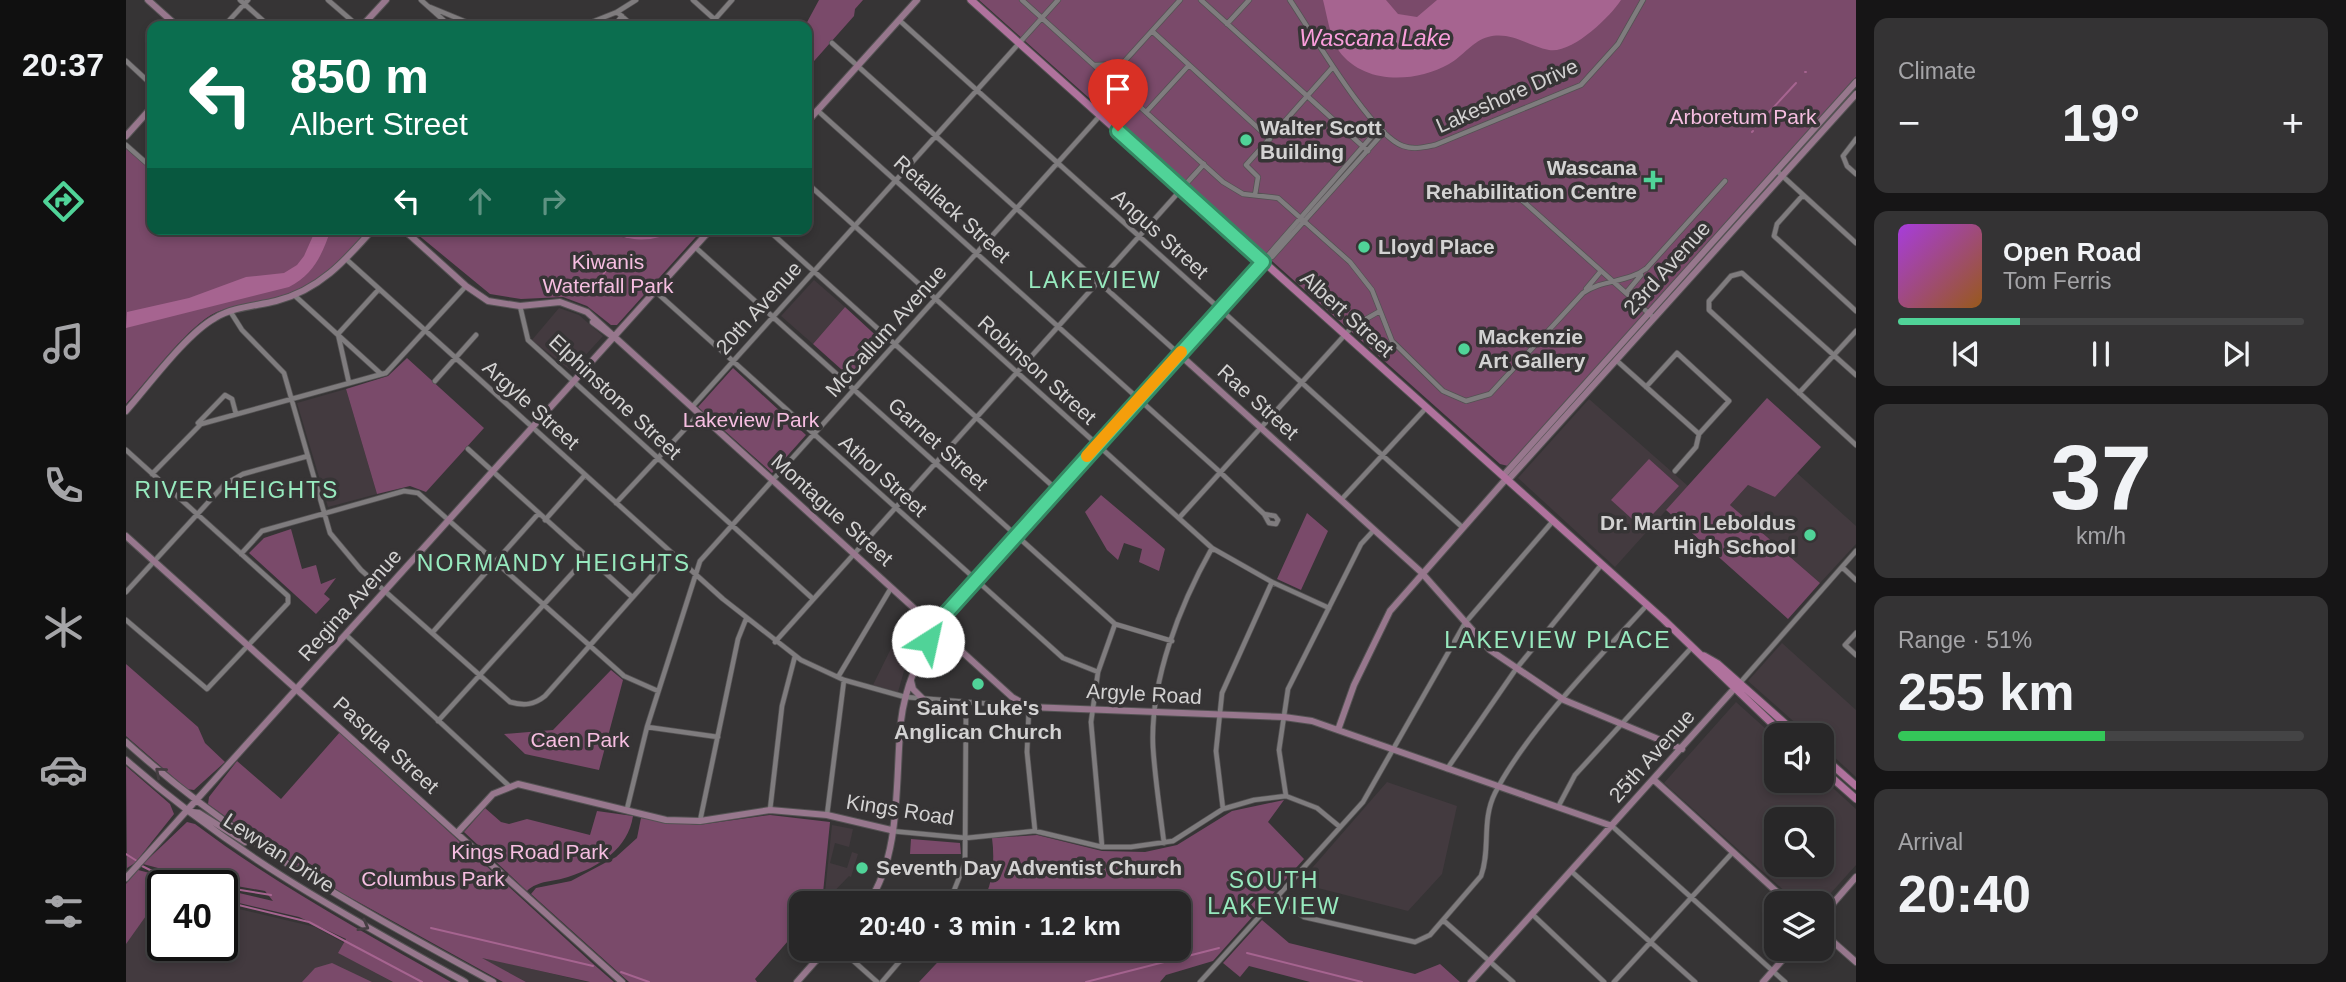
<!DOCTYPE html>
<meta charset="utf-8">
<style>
:root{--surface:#282728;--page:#343334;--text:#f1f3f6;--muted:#a5a5a8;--line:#444445;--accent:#50d398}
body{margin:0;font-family:Arial,sans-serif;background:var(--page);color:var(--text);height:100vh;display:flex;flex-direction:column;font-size:26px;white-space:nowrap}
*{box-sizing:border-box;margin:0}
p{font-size:23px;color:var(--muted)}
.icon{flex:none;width:38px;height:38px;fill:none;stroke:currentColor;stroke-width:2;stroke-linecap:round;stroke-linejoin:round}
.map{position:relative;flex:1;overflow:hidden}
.drawer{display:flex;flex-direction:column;gap:18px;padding:18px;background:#161516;width:490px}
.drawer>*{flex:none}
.hud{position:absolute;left:21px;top:21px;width:665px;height:214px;border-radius:14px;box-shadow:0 4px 10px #0003,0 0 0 2px var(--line);background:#0b6e4f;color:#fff;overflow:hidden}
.tools{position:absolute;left:1638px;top:723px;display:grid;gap:14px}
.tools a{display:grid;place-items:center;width:70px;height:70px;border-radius:14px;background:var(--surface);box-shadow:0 4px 10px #0003,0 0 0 2px var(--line);font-size:35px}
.speed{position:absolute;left:21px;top:870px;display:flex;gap:14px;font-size:35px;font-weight:700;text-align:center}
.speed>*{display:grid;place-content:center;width:91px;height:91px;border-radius:50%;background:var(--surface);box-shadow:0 4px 10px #0003,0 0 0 2px var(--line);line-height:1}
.speed .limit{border:4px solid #111;border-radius:10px;background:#fff;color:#111}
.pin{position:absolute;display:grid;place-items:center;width:60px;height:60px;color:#fff;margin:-72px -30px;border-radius:50% 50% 50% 0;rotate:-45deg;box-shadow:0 0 7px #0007}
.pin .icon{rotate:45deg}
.me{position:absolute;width:77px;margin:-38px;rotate:35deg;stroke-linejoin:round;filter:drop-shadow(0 0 5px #0008)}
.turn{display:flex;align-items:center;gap:24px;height:147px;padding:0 28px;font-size:32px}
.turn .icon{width:91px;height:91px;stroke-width:2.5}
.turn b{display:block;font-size:49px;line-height:60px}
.lanes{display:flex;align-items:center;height:66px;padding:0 28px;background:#0003;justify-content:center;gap:35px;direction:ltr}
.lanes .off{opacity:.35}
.big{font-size:52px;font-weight:800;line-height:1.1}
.drawer .tile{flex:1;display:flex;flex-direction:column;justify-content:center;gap:10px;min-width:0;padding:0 24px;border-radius:14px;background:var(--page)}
.drawer .dial{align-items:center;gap:0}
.dial b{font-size:91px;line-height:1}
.song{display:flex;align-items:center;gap:21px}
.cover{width:84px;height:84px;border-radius:10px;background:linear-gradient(135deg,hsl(280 70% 55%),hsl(30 70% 35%))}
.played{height:7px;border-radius:4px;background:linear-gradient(90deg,var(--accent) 30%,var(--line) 30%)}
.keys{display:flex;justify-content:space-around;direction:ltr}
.heat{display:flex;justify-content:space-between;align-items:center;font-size:38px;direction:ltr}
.charge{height:10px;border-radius:5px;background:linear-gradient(90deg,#34c759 51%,var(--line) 0)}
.trip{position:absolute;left:663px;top:891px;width:402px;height:70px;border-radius:14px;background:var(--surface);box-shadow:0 4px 10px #0003,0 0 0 2px var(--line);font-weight:800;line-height:70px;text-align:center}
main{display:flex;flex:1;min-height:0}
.tabs{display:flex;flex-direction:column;width:126px;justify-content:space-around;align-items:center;background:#101010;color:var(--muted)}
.tabs .icon{width:49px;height:49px}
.tabs .active{color:var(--accent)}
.tabs b{font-size:32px;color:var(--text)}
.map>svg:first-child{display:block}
</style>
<main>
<nav class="tabs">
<b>20:37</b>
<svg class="icon active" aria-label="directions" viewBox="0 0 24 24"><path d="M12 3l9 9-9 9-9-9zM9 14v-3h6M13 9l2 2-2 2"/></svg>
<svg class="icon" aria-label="music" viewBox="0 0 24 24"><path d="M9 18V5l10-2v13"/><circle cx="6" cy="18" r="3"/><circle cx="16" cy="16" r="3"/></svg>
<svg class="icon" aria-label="phone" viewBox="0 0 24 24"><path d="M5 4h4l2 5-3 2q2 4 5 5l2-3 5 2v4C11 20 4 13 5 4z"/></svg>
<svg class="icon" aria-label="climate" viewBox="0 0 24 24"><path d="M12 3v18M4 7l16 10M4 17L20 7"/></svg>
<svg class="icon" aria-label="car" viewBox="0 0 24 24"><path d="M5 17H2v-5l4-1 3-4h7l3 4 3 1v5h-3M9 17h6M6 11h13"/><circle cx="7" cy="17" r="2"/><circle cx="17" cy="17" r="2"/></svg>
<svg class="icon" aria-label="filters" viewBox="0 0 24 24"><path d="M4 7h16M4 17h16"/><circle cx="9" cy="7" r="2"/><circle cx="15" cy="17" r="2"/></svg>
</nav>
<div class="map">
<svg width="1730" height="982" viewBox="0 0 1730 982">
<rect width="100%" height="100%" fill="#363435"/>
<path fill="#433a3f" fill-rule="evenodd" d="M688,280L719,307L687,344L655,316Z
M433,308L453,315L477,336L445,371L406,340Z
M220,389L251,494L202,507L171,403Z
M1463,399L1562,486L1489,567L1392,478Z
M1671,473L1730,526V544L1694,583L1604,505L1622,485L1649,497Z
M784,610L800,625L778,671L772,692L747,685Z
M1656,643L1730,710V777L1696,746V735H1683L1622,681Z
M1610,702L1650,738V780L1696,778L1730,809V865L1696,903H1672L1538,783ZM1650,819H1696V864H1650Z
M1261,782L1331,806L1316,874L1282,911L1188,887L1180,880V875Z
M706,825L727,829L723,847L709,843L704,863L721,868L726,852L732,854L725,877L723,876L698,902Z
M12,870L80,885L37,886V945H96V905L189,927L218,943L213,953L267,982H0V880Z
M353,957L372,961L461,982H400Z"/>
<path fill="#7a4a6a" d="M693,0H737L729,9L728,16L681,69L679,26Z
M853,0H1730V77L1382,466L1374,464Z
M0,147L26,171V229H244C217,258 191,287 151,298C127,304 105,304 85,315C57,332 23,379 0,404Z
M285,229H478C502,244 524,240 549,230C556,227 569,229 577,229L491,325H485L461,306L437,297L395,299L364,294Z
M719,307L757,342L725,378L687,344Z
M281,358L358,428L300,492L284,486L251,494L220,389L262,376Z
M607,368L680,435L646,473L572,407Z
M1641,398L1695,447L1649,497L1622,485L1604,505L1694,583L1662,619L1540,510Z
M1523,459L1553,486L1515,527L1485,500Z
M975,495L1039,549L1033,571L1013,562L1016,549L998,543L992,560L981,550L959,512Z
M1181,513L1202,531L1175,590L1151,579Z
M165,529L176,569L190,565L195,584L210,578L198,594L204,599L190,614L123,553L138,538Z
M0,664L72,727L79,743L99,762L68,790L61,789L0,736Z
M485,670L497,680L473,770L399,754L378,734L427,730Z
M214,732L465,962L488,982H464L356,958L400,982H377L216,893L139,845L82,804L83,797L111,761L155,799Z
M0,766L44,804L48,814L9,863L1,868Z
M1158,800L1142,822L1178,859L1087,961L1040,975L1034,982H793L824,949L1054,948V903H856C867,884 869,860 866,838L911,835L976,851L1019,852L1051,845L1106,811Z
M359,808L375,822L383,824L401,819L464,835L471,811L507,816C502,849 473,867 442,877C428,882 412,880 401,891L338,832Z
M644,815L704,822L696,903H676L675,926L629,979L631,982H503L405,894L410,888L445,881L490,857L511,838L515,818L572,825Z
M61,822L69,824C150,885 238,932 325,982H267L212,953L220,939L173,917L96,899V889L147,901L139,891L77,880L17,864Z
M785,839L834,843L835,854H784Z
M12,870L46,879L42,885L37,886V892L0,944V884Z
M1136,920L1163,943L1289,974L1314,964L1334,982H1184L1123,966L1114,977L1097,963Z
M206,963L246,982H176L189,968Z"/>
<path fill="#a66490" d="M1197,0H1260L1272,14L1291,17L1311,0H1495C1484,17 1446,54 1423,50C1402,46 1385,31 1362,37C1348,40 1336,57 1323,64C1289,83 1238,85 1213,51C1204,38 1201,15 1197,0Z
M190,229H205C196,255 188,274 163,287L0,328L1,312L63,298L120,277L158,273L171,265L178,256Z
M478,229H550C529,244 499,242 478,229Z"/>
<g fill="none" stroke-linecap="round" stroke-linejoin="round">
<path stroke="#a66490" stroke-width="2" d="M1679,72H1680
M1635,121L1670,83
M1626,132L1627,131
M478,257L482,268L473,280L479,284
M0,854L11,861
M16,866L24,870L91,886
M96,887L145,895
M96,901L183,922L296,982
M305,928L467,966
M1121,953L1236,982
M495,972L523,982
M960,982L1093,948"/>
<g stroke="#545253" stroke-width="6">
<path id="street" d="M114,0L143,26
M202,0L232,26
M295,0L324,26
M567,0L596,26
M896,0L1097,182L1117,194L1152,198L1224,262L1246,290L1266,341L1317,391L1340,401L1364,394L1457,293C1477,279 1502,283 1521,268
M1075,0L1242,151
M1164,0C1185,31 1245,135 1277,146C1288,150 1299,147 1309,145L1455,85L1492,44L1517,0
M304,7L350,26
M491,12L507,26
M773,20L1336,527
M1101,24L1123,0
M98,26L122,0
M456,26L491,12L510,0
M488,26L496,16
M583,26L606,0
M1026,31L1144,139
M706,43L1053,354
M0,61L26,85
M969,65L996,64L1054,0
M691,110L1095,473L1138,514L1143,523L1150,524L1152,520L1149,516L1138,514
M1021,111L1063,65
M1730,139L1717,156L1721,166L1730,174
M0,145L26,168
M1651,171L1730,243
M681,183L1086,548L1146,582L1203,608
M1056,188L1078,164
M1389,194L1528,318
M1129,195L1132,177L1120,165L1206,68
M1677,195L1651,224L1648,236L1730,311
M641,229L931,490
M569,247L989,624L1046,641
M220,259L597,599L675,660L718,680L779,697L903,707L901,752L909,831
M1137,261L1254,127
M1137,261L1146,257L1258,132
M1520,269L1599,181
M1460,289L1475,271
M529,291L937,658L972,672
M1500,293L1515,275
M168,295L255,374
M394,306L402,340L686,598
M104,311L116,330L158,373L204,533L235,570L384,702C398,706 408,705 419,696L546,553
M1490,360L1573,434
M1730,375L1616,273L1605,276L1583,301V310L1730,445
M309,381L350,335
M223,383L212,334L253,289
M1520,387L1551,353L1603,401L1573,434L1570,447L1549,471
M1673,393L1730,331
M566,407L932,0
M72,423L99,395L106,399L110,414
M342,449L506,597
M0,450L162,596V603L81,689L0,620
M26,474L75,424L260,373L340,286
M1215,500L1300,408
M490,503L573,414
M1053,518L1226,327L1254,311
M419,520L459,475
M115,554L136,531L278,491L292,493L498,676L532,691
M1716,567L1730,580
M0,592L99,484L117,474L182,456
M306,633L412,514
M1730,633L1719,645L1730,655
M220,635L382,785
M649,642L1078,164
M712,677L765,588
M1613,684L1730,551
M312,721L461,557
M521,727L592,737
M1321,769L1390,669L1476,564
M1160,796L1153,750L1162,689L1235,544L1248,530
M1432,807L1449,775L1566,647
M501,809L521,727L574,561L997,90L996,64
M1097,809L1090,751L1096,693L1146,582
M644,810L656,706L669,656
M701,815L718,680
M574,821L612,639L620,619
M1486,826L1659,982
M765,831L840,838L909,831L976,847H1005L1047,841L1097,809L1128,800L1160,796L1191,808L1214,827
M1038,843C1034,811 1029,779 1027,747C1024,680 1054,605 1086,548
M976,846L965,722L972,672L989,624
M1445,871L1569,982
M1152,897L1178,917L1289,942L1304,935L1355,876C1365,849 1355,821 1369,793C1400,732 1474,656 1521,605
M823,903L839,863L840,704
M1406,914L1478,982
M1317,920L1387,982
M713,948L751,982
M756,982L785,948
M1074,982L1237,802L1339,623L1427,521
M1488,982L1607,852"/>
</g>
<g stroke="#545253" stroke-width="8">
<path id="secondary" d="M22,0L51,26
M236,26L260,0
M681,122L791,0
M0,136L26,107
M277,229L340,286L362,301L394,306L434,302L461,312L886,697L903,707L1158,717L1186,721L1486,826
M467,322L486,336
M1053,354L1295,572L1364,650L1438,700L1556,749
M0,411C23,385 60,334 89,318C107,307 130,306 150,301C193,290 219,261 247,229
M1377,476L1730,82
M1382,480L1730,94
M0,536L496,982
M785,681L787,689L797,699
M1212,730L1228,685L1264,611L1380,479
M0,742C116,846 232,908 367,982
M0,760C108,855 215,913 339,982
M1528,780L1663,903
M60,811L73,813L119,842
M331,833L367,794L392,784L540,820L574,821L644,810L701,815L765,830
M0,878L585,229
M742,903C776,854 769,778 775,721C779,686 793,658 809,626L1137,262
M1696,916L1730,877
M1696,932L1730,962
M671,982L701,948
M1345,982L1607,690
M1637,982L1667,948"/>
</g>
<g stroke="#545253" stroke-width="9">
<path id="primary" d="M845,0L1537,619L1658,735
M1578,656L1592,664L1672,735
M1696,756L1730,786
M1696,769L1730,799"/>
</g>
<use href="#street" stroke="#7f7c7e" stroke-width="4.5"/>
<use href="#secondary" stroke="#97778d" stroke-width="6"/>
<use href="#primary" stroke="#b0729d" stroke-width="7"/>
</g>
<defs><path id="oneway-chevron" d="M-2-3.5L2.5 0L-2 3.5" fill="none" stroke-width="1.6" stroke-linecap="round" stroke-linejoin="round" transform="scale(1.75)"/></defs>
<g stroke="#453e42">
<use href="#oneway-chevron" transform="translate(34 772) rotate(-139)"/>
<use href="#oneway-chevron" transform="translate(238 926) rotate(29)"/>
</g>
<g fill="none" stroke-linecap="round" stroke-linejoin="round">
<g stroke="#348963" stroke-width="18">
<path id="route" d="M802,641L815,619L1137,262L992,131"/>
</g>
<use href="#route" stroke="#50d398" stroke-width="12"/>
<path stroke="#f59e0b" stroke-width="12" d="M961,456L1055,352"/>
</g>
<g fill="#50d398" stroke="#363435" stroke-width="2.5">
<circle cx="1120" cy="140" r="7"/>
<path d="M1523.5 169.5h7v7h7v7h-7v7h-7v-7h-7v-7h7z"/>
<circle cx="1238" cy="247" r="7"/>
<circle cx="1338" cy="349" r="7"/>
<circle cx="1684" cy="535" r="7"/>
<circle cx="852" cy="684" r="7"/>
<circle cx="736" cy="868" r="7"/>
</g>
<g text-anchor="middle" stroke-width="7" stroke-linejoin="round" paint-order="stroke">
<g font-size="21" fill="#d3d2d2" stroke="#363435">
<text transform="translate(1381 96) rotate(-24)" y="7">Lakeshore Drive</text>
<text transform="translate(826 209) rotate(42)" y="7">Retallack Street</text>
<text transform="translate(1034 234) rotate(42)" y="7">Angus Street</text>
<text transform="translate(1541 268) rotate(-48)" y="7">23rd Avenue</text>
<text transform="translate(633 308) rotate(-48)" y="7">20th Avenue</text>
<text transform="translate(1221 314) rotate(42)" y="7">Albert Street</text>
<text transform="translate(760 331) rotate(-48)" y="7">McCallum Avenue</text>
<text transform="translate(911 370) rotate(42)" y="7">Robinson Street</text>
<text transform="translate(489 397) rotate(43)" y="7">Elphinstone Street</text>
<text transform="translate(1132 402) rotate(42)" y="7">Rae Street</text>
<text transform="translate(405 405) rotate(42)" y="7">Argyle Street</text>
<text transform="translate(812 444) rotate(42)" y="7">Garnet Street</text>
<text transform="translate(757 476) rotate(42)" y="7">Athol Street</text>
<text transform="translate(706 510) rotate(42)" y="7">Montague Street</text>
<text transform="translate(224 605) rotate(-48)" y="7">Regina Avenue</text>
<text transform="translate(1018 694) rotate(3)" y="7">Argyle Road</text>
<text transform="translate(260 745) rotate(42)" y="7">Pasqua Street</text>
<text transform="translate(1526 756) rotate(-48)" y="7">25th Avenue</text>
<text transform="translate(774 810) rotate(9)" y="7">Kings Road</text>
<text transform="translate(153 853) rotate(33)" y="7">Lewvan Drive</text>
</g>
<g font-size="21" fill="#f6bee1" stroke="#363435">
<text x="1617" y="124">Arboretum Park</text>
<text x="482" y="269">Kiwanis<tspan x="482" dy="24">Waterfall Park</tspan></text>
<text x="625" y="427">Lakeview Park</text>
<text x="454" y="747">Caen Park</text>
<text x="404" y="859">Kings Road Park</text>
<text x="307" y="886">Columbus Park</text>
</g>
<g font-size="21" font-weight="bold" fill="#d3d2d2" stroke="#363435" text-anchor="start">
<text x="1134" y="135">Walter Scott<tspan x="1134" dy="24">Building</tspan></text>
<text x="1511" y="175" text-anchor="end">Wascana<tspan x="1511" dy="24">Rehabilitation Centre</tspan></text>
<text x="1252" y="254">Lloyd Place</text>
<text x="1352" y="344">Mackenzie<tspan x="1352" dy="24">Art Gallery</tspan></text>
<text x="1670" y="530" text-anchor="end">Dr. Martin Leboldus<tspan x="1670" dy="24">High School</tspan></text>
<text x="852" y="715" text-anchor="middle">Saint Luke's<tspan x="852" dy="24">Anglican Church</tspan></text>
<text x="750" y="875">Seventh Day Adventist Church</text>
</g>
<g font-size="23" font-style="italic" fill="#fa9edb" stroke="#363435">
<text x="1249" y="46">Wascana Lake</text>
</g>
<g font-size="23" letter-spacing="2" fill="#97e9be" stroke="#363435">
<text x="969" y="288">LAKEVIEW</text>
<text x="111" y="498">RIVER HEIGHTS</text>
<text x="428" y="571">NORMANDY HEIGHTS</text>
<text x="1432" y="648">LAKEVIEW PLACE</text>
<text x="1148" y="888">SOUTH<tspan x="1148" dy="26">LAKEVIEW</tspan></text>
</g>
</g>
</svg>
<div class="tools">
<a><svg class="icon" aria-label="sound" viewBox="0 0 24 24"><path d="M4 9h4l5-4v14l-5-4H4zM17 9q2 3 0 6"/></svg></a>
<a><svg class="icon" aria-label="search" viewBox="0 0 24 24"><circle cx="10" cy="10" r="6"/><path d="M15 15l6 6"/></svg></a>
<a><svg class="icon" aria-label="layers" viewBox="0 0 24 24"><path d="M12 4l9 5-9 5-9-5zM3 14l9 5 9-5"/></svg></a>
</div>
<div class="speed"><div class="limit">40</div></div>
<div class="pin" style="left:992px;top:131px;background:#d93025"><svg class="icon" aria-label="arrive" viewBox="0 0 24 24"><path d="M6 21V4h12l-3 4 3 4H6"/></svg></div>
<svg class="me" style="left:802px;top:641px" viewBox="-20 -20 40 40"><circle r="19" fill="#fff"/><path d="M0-13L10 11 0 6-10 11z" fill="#50d398"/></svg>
<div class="trip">20:40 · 3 min · 1.2 km</div>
<div class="hud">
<div class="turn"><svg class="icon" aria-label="left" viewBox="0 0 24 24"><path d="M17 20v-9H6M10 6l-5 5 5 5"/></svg><div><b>850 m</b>Albert Street</div></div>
<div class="lanes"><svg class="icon" aria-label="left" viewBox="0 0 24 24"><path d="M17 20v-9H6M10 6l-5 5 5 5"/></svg><svg class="icon off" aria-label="ahead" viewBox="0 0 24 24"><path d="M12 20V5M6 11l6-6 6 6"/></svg><svg class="icon off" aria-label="right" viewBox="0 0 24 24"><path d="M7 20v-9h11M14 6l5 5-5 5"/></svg></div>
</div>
</div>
<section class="drawer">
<div class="tile"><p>Climate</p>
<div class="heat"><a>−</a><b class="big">19°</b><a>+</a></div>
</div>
<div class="tile">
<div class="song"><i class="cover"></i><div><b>Open Road</b><p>Tom Ferris</p></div></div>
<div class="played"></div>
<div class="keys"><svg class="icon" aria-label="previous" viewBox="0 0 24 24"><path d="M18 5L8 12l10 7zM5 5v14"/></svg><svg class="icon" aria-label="pause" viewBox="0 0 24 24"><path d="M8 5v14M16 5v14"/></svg><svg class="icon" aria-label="next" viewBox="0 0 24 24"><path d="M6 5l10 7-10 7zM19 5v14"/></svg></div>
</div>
<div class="tile dial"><b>37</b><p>km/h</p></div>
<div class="tile"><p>Range · 51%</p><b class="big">255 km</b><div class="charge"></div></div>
<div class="tile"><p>Arrival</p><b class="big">20:40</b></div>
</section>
</main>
